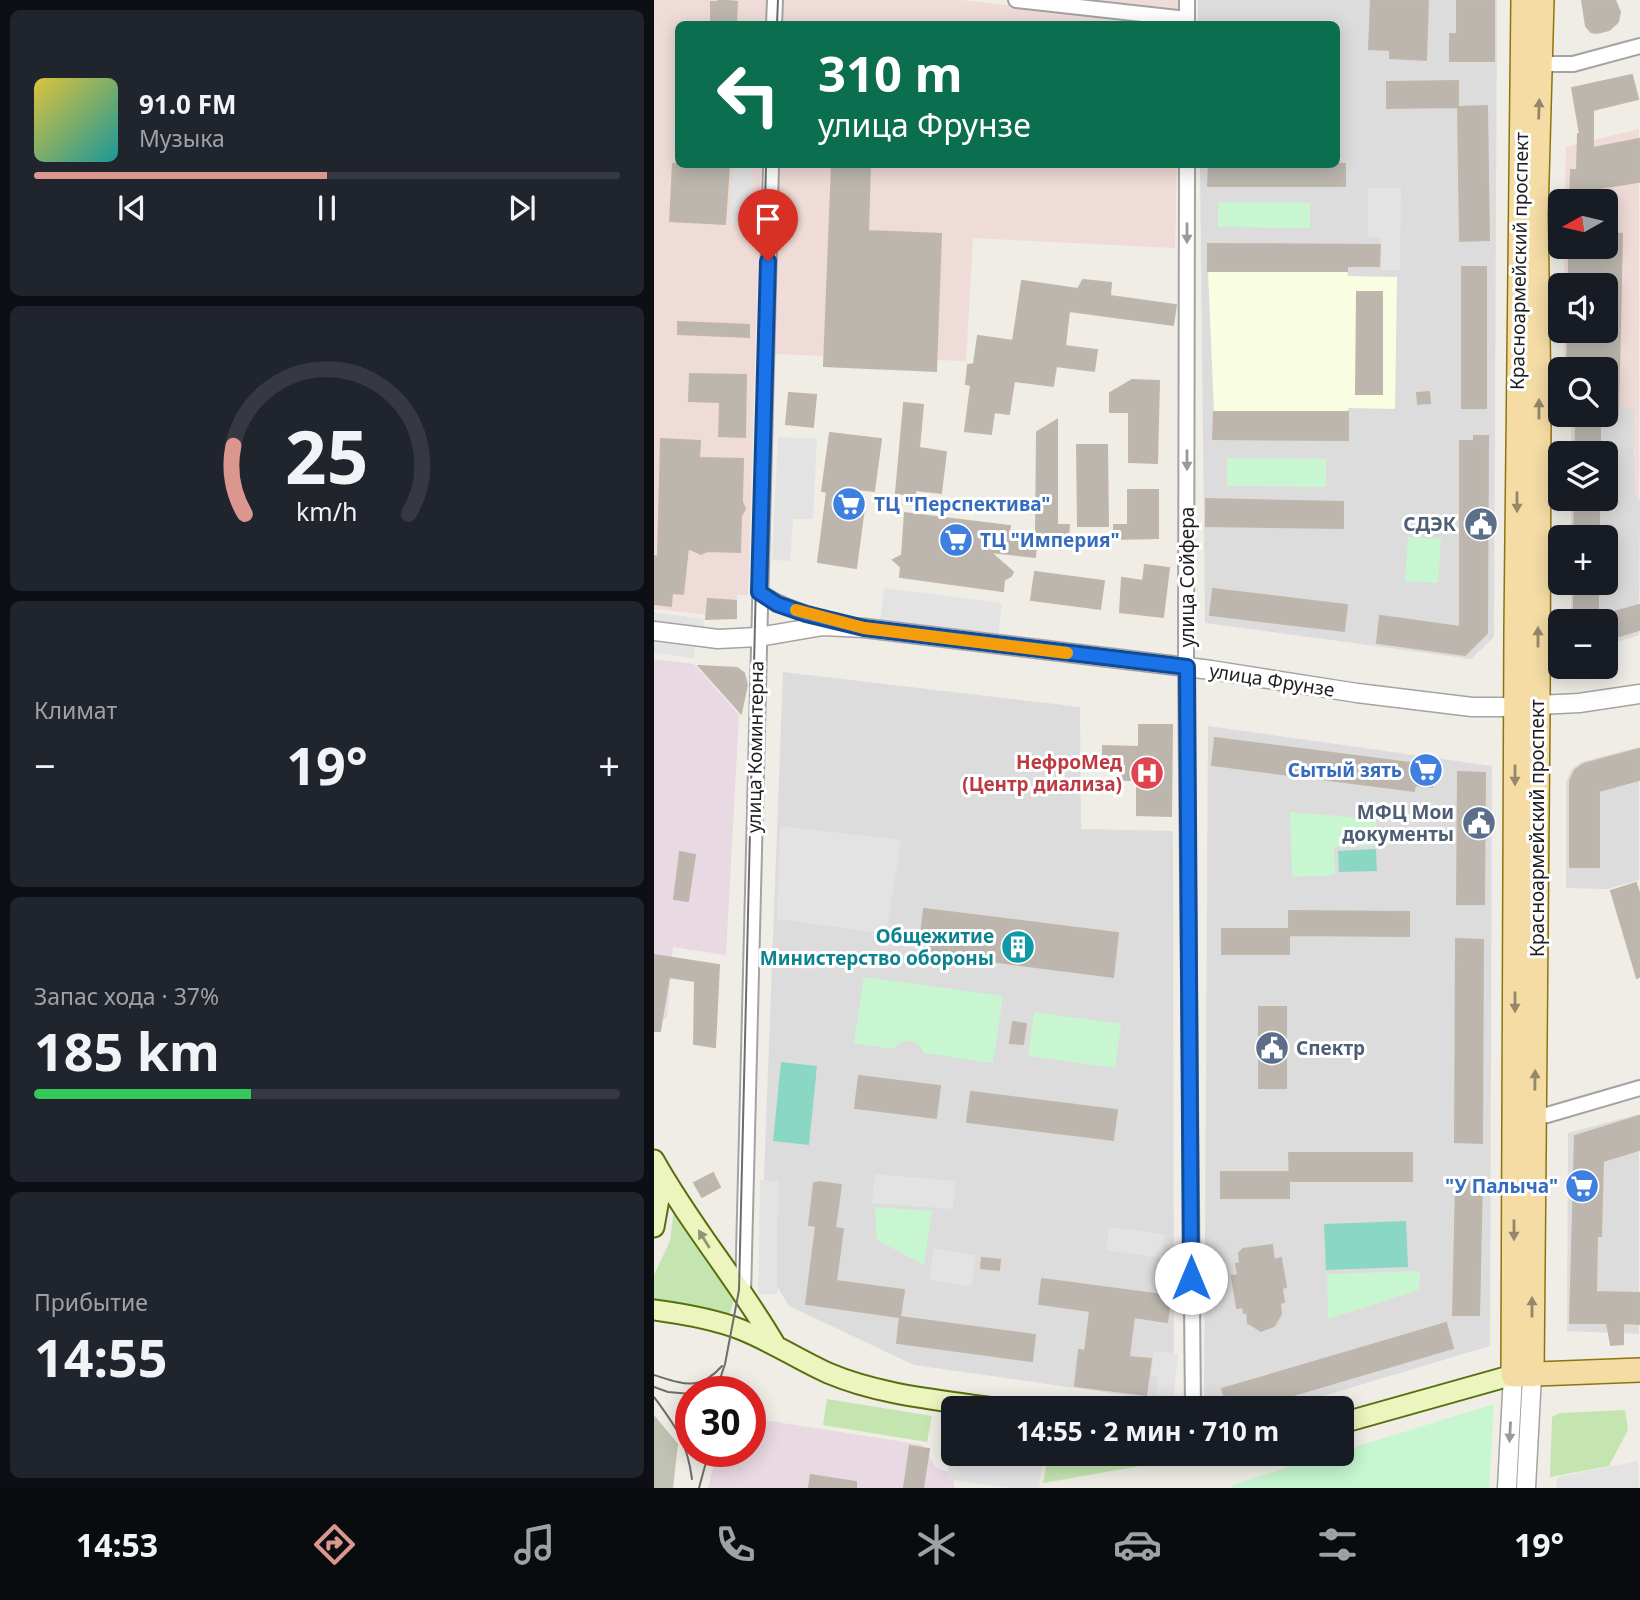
<!DOCTYPE html>
<html lang="ru">
<meta charset="utf-8">
<style>
:root{--surface:#171b24;--page:#20242c;--text:#f1f3f6;--muted:#9ea1a6;--line:#363941;--accent:#db968e}
body{margin:0;font-family:"Noto Sans",sans-serif;background:var(--page);color:var(--text);height:100vh;display:flex;flex-direction:column;font-size:26px;white-space:nowrap}
*{box-sizing:border-box;margin:0}
p{font-size:23px;color:var(--muted)}
.icon{flex:none;width:38px;height:38px;fill:none;stroke:currentColor;stroke-width:2;stroke-linecap:round;stroke-linejoin:round}
.map{position:relative;flex:1;overflow:hidden}
.panel{display:flex;flex-direction:column;gap:10px;padding:10px;background:#0d0f14;width:654px}
.panel>*{flex:none}
.top-card{position:absolute;left:21px;top:21px;width:665px;height:147px;border-radius:10px;box-shadow:0 4px 18px #0003;background:#0b6e4f;color:#fff;overflow:hidden}
.needle{width:46px;rotate:262deg}
.buttons{position:absolute;left:894px;top:189px;display:grid;gap:14px}
.buttons a{display:grid;place-items:center;width:70px;height:70px;border-radius:10px;background:var(--surface);box-shadow:0 4px 18px #0003;font-size:35px}
.speed{position:absolute;left:21px;top:1376px;display:flex;gap:14px;font-size:35px;font-weight:700;text-align:center}
.speed>*{display:grid;place-content:center;width:91px;height:91px;border-radius:50%;background:var(--surface);box-shadow:0 4px 18px #0003;line-height:1}
.speed .limit{border:10px solid #d22;background:#fff;color:#111}
.pin{position:absolute;display:grid;place-items:center;width:60px;height:60px;color:#fff;margin:-72px -30px;border-radius:50% 50% 50% 0;rotate:-45deg;box-shadow:0 0 7px #0007}
.pin .icon{rotate:45deg}
.me{position:absolute;width:77px;margin:-38px;rotate:0deg;stroke-linejoin:round;filter:drop-shadow(0 0 5px #0008)}
.turn{display:flex;align-items:center;gap:24px;height:147px;padding:0 28px;font-size:32px}
.turn .icon{width:91px;height:91px;stroke-width:2.5}
.turn b{display:block;font-size:49px;line-height:60px}
.big{font-size:52px;font-weight:700;line-height:1.1}
.panel .card{flex:1;display:flex;flex-direction:column;justify-content:center;gap:10px;min-width:0;padding:0 24px;border-radius:10px;background:var(--page)}
.panel .dial{align-items:center;gap:0}
.dial svg{height:182px;overflow:visible;fill:none;stroke:var(--line);stroke-width:7;stroke-linecap:round;text-anchor:middle}
.dial text{fill:var(--text);stroke:none}
.song{display:flex;align-items:center;gap:21px}
.cover{width:84px;height:84px;border-radius:10px;background:linear-gradient(135deg,hsl(50 70% 55%),hsl(180 70% 35%))}
.played{height:7px;border-radius:4px;background:linear-gradient(90deg,var(--accent) 50%,var(--line) 50%)}
.keys{display:flex;justify-content:space-around;direction:ltr}
.heat{display:flex;justify-content:space-between;align-items:center;font-size:38px;direction:ltr}
.charge{height:10px;border-radius:5px;background:linear-gradient(90deg,#34c759 37%,var(--line) 0)}
.trip{position:absolute;left:287px;top:1396px;width:413px;height:70px;border-radius:10px;background:var(--surface);box-shadow:0 4px 18px #0003;font-weight:700;line-height:70px;text-align:center}
.menu{display:flex;height:112px;justify-content:space-around;align-items:center;background:#090b0e;color:var(--muted)}
.menu .icon{width:49px;height:49px}
.menu .current{color:var(--accent)}
.menu b{font-size:32px;color:var(--text)}
main{display:flex;flex:1;min-height:0}
.map>svg:first-child{display:block}
</style>
<main>
<section class="panel">
<div class="card">
<div class="song"><i class="cover"></i><div><b>91.0 FM</b><p>Музыка</p></div></div>
<div class="played"></div>
<div class="keys"><svg class="icon" aria-label="previous" viewBox="0 0 24 24"><path d="M18 5L8 12l10 7zM5 5v14"/></svg><svg class="icon" aria-label="pause" viewBox="0 0 24 24"><path d="M8 5v14M16 5v14"/></svg><svg class="icon" aria-label="next" viewBox="0 0 24 24"><path d="M6 5l10 7-10 7zM19 5v14"/></svg></div>
</div>
<div class="card dial"><svg viewBox="0 0 100 80">
<path d="M14 69A42 42 0 1 1 86 69"/>
<path d="M14 69A42 42 0 0 1 9 39" stroke="#db968e"/>
<text x="50" y="56" font-size="32" font-weight="700">25</text>
<text x="50" y="72" font-size="11">km/h</text>
</svg></div>
<div class="card"><p>Климат</p>
<div class="heat"><a>−</a><b class="big">19°</b><a>+</a></div>
</div>
<div class="card"><p>Запас хода · 37%</p><b class="big">185 km</b><div class="charge"></div></div>
<div class="card"><p>Прибытие</p><b class="big">14:55</b></div>
</section>
<div class="map">
<svg width="986" height="1488" viewBox="0 0 986 1488">
<rect width="100%" height="100%" fill="#efede6"/>
<path fill="#dddcdc" d="M544,0H843L840,637L817,659L551,623L546,165L682,164V24H544Z
M952,407L980,408L981,495L986,500L985,635L952,645V621H917V583H952V537H917V499H952V453H917V415H952Z
M129,672L426,707L427,829L519,831L520,1402L260,1365L135,1306L114,1272L110,1176Z
M554,726L838,766L836,1346L626,1409H550Z
M985,747V880L953,889L912,888V782L918,769L927,762Z
M985,1114V1334L913,1331L914,1133Z"/>
<path fill="#efdbd7" d="M0,0H113L112,24H24V164L107,165L94,595H83L82,618L0,609Z
M128,0H306L526,24H128Z
M410,0H525V14Z
M985,129V500L981,495L980,409L952,407V369H910V331H952V285H910L911,247H952V201H911L912,147Z
M124,165H523L521,248L319,238L312,361L120,354Z"/>
<path fill="#e8d9e3" d="M0,659L40,664L85,715L72,955L19,947L13,1018L0,1021Z
M148,948L164,950L162,972L145,971Z
M96,1418L269,1445L281,1467L299,1474L300,1488H54L63,1451H96Z"/>
<path fill="#f9fde2" d="M554,271H693L694,276L743,277L741,409L694,408V412H560Z"/>
<path fill="#c1c3b2" d="M0,1415L24,1444L19,1488H0Z"/>
<path fill="#c4e5b0" d="M20,1208L80,1301L75,1315L27,1303L0,1300V1275L16,1241Z
M173,1399L278,1416L273,1442L169,1425Z
M971,1410L974,1430L955,1466L896,1477L898,1417L906,1413Z
M394,1454H512L532,1458L389,1483Z"/>
<path fill="#c7f6d0" d="M564,202L656,203V228L564,227Z
M573,458L672,459V487L573,486Z
M754,537L787,539L784,583L751,581Z
M636,812L722,819L723,845L680,847L681,875L638,877Z
M210,977L349,996L339,1063L270,1053C264,1038 249,1036 239,1049L200,1043Z
M380,1012L467,1024L461,1068L374,1056Z
M221,1207L278,1211L270,1265L223,1240Z
M766,1271L765,1290L674,1319L673,1274Z
M840,1404L835,1488H578V1485L677,1454H688V1451Z"/>
<path fill="#8ad8c4" d="M722,849L723,871L685,872L684,851Z
M127,1062L163,1066L155,1145L119,1141Z
M752,1221L754,1267L672,1270L670,1224Z"/>
<path fill="#e3e3e3" d="M22,77H24V143H19Z
M78,165H100L97,224L76,223Z
M714,188H747L746,270H727V238L714,237Z
M124,437L163,439L159,519H139L136,561L118,560Z
M230,588L348,603L344,637L226,622Z
M0,612L50,619L49,629L0,622Z
M0,642L41,647L40,658L0,653Z
M126,826L247,840L232,934L123,919Z
M221,1174L301,1181L299,1209L218,1203Z
M106,1180L124,1181L123,1294H104Z
M455,1227L511,1234L508,1258L452,1250Z
M280,1249L322,1255L317,1287L275,1280Z
M500,1351L524,1354L518,1409H491L492,1401H501L504,1377L497,1376Z
M299,1437V1454H390L385,1488H356L293,1479Z
M984,1461L985,1488H902L903,1477Z"/>
<path fill="#bcb6af" stroke="#c0b6aa" stroke-width="2" d="M64,0L83,2L82,24H57V2H64Z
M717,0H774L772,60L736,58V50L715,49Z
M803,0H840V61H796V34H803Z
M928,0H961L966,12L964,22L955,30L943,33L937,32L932,26Z
M978,75L984,99L939,110V148L985,139V182L939,189V201H916L917,170H923L924,134H926L918,88Z
M804,81V107L733,108V82Z
M833,106L835,240L806,241L804,107Z
M19,164H75L71,224L16,221Z
M178,164H216L214,231L287,234L282,371L170,366Z
M555,164H691V186H554Z
M952,233L968,234L964,415H952V369H913L914,331H952V285H915V247H952Z
M554,244L726,245L725,266H693V271H554Z
M808,267H832V408H808Z
M429,280L457,283L456,296L522,305L519,325L415,311L411,346L443,350L440,371L402,366L399,386L360,381L355,414L340,412L337,434L311,431L317,385L312,384L314,365L320,364L324,336L359,341L368,281L424,289Z
M703,292H728V394H702Z
M24,322L95,325V337L24,334Z
M36,374L92,375L91,437L65,436L66,402L35,401Z
M478,380L505,381L503,463L475,462V412H456V393Z
M775,392L776,403L764,404L763,393Z
M135,393L162,395L159,427L132,424Z
M250,403L269,405L265,448L292,452L287,493L261,490V495L242,493Z
M560,412H694V440L559,439Z
M403,420V525H415L414,538L383,536L381,557L336,552L359,572L357,576L350,580L349,591L246,577L247,567L239,560L248,555L251,513L356,526L355,533H382L383,432Z
M922,427H946V453H921Z
M176,433L227,439L220,491L189,488L187,506L210,508L202,568L164,562L173,492L168,491Z
M820,436H834L833,633L811,655L723,643L726,616L806,627V441H820Z
M7,439L46,441L45,458L89,459L88,502L91,509L87,516L86,552L53,551L47,554L34,548L29,594L18,593L17,606L0,604V556L4,557Z
M423,445H453L454,526H424Z
M474,490H504V538L460,539V525H474Z
M552,499L689,502V528L552,526Z
M921,499H945V537H920Z
M491,565L515,568L509,617L466,612L468,578L489,581Z
M381,572L450,581L446,609L377,600Z
M920,583H944V621H920Z
M559,589L693,605L690,631L556,615Z
M54,599L82,601V618L52,619Z
M985,605V630L952,640V614Z
M45,666L83,668L90,673L93,685L87,713Z
M485,725H518L517,816L483,815V780H468L469,765H449V746L485,747Z
M561,738L780,766L778,787L761,785L760,791L558,765Z
M985,749V780L945,791V867H916V781L921,770L930,764Z
M804,772L831,773L830,904H803Z
M26,852L41,855L34,901L20,899Z
M982,883L985,893V977L983,978L957,891Z
M270,909L464,933L459,977L265,952Z
M635,911L755,912V936L635,935V954H568V929H635Z
M802,939L829,940L828,1143L801,1142Z
M0,955L65,965L61,1047L40,1044L41,981L15,977L6,1031H0Z
M605,1007H632V1088H605Z
M359,1022L372,1024L369,1044L356,1043Z
M205,1076L286,1086L282,1118L201,1108Z
M317,1092L463,1110L459,1140L313,1122Z
M985,1116V1150L949,1161L947,1236H943L942,1292L985,1293V1324L969,1323V1344L957,1345L953,1323H916L921,1136Z
M635,1153H758V1181H636Z
M567,1172H635V1198H567Z
M59,1173L66,1187L48,1197L40,1183Z
M802,1180H828L825,1315H799Z
M166,1182L187,1185L181,1228L189,1229L182,1281L250,1290L246,1317L152,1304L162,1226L155,1225L160,1183Z
M618,1245L620,1260L627,1258L632,1287L628,1288L630,1302L626,1303L627,1314L620,1326L607,1331L594,1323L593,1312L590,1313L589,1307L583,1308L578,1276L584,1275L582,1264L586,1263L585,1253L589,1249Z
M328,1258L346,1260L345,1270L327,1268Z
M388,1279L517,1296L513,1322L480,1317L475,1357L497,1359L492,1395L421,1386L425,1350L431,1351L436,1311L385,1304Z
M246,1317L381,1335L378,1361L243,1343Z
M792,1323L799,1348L592,1409H574L568,1389Z
M256,1446L275,1449L269,1488H250Z
M157,1475L202,1482V1488H155Z"/>
<g fill="none" stroke-linecap="round" stroke-linejoin="round">
<g stroke="#a3a3a3" stroke-width="18">
<path id="minor" d="M362,0L533,19
M533,0V24
M120,24L121,0
M887,64H919L986,46
M533,164L532,667L539,1409
M105,592C130,608 155,615 184,622
M880,1116L893,1115L986,1088
M89,1295L117,164"/>
</g>
<g stroke="#a3a3a3" stroke-width="21">
<path id="tertiary" d="M0,631L64,639L104,637L169,626L210,628L557,670L703,693L818,707H862
M884,705L925,703L986,694
M853,1488L859,1375
M872,1488L878,1375"/>
</g>
<g stroke="#596f0d" stroke-width="23">
<path id="secondary" d="M0,1160C36,1225 85,1282 122,1346
M0,1227L5,1199L2,1168
M0,1310C30,1314 60,1319 88,1330C118,1342 145,1360 174,1373C228,1396 289,1400 346,1409
M688,1423L859,1375"/>
</g>
<g stroke="#8f740b" stroke-width="26">
<path id="primary" d="M869,0L862,631L859,1375L986,1370
M878,1375L884,705L885,400L882,214L888,0"/>
</g>
<use href="#minor" stroke="#fff" stroke-width="14"/>
<use href="#tertiary" stroke="#fff" stroke-width="18"/>
<use href="#secondary" stroke="#ecf5be" stroke-width="19"/>
<use href="#primary" stroke="#f5dca5" stroke-width="23"/>
<path stroke="#6d6d6d" stroke-width="2" d="M123,24L124,0
M0,1375C29,1384 45,1392 68,1366
M0,1387L14,1392L37,1394
M62,1391L71,1364L85,1290L112,164
M0,1397C22,1427 33,1441 38,1479
M45,1488L55,1451"/>
</g>
<defs><path id="oneway-solid" d="M-6-.8H1V-3.2L6.5 0L1 3.2V.8H-6Z" transform="scale(1.75)"/></defs>
<g fill="#958769">
<use href="#oneway-solid" transform="translate(885 109) rotate(-88)"/>
<use href="#oneway-solid" transform="translate(885 409) rotate(-90)"/>
<use href="#oneway-solid" transform="translate(863 502) rotate(90)"/>
<use href="#oneway-solid" transform="translate(884 637) rotate(-90)"/>
<use href="#oneway-solid" transform="translate(861 775) rotate(90)"/>
<use href="#oneway-solid" transform="translate(861 1002) rotate(90)"/>
<use href="#oneway-solid" transform="translate(881 1080) rotate(-89)"/>
<use href="#oneway-solid" transform="translate(860 1230) rotate(90)"/>
<use href="#oneway-solid" transform="translate(878 1307) rotate(-90)"/>
</g>
<g fill="#9a9a9a">
<use href="#oneway-solid" transform="translate(533 233) rotate(90)"/>
<use href="#oneway-solid" transform="translate(533 460) rotate(90)"/>
<use href="#oneway-solid" transform="translate(856 1432) rotate(93)"/>
</g>
<use fill="#909576" href="#oneway-solid" transform="translate(50 1239) rotate(-122)"/>
<g fill="none" stroke-linecap="round" stroke-linejoin="round">
<g stroke="#114b97" stroke-width="18">
<path id="route" d="M114,261L105,592L123,604L152,614L210,628L533,667L537,1278"/>
</g>
<use href="#route" stroke="#1a73e8" stroke-width="12"/>
<path stroke="#f59e0b" stroke-width="12" d="M142,610L210,628L413,653"/>
</g>
<defs>
<g id="supermarket-disc" transform="scale(1.75)"><circle r="9.5" fill="#3f7fe0" stroke="#fff"/><path d="M-6-5.5h2.5l.6 2H6L4.5 2H-2.5L-4.4-4H-6ZM-1.5 3.2a1.3 1.3 0 1 0 .1 0ZM3 3.2a1.3 1.3 0 1 0 .1 0Z" fill="#fff"/></g>
<g id="civic-disc" transform="scale(1.75)"><circle r="9.5" fill="#5c6f8a" stroke="#fff"/><path d="M-.6-6.5H3V-4.5H.6V-3L4-1V1h2V6H-6V1h2V-1L-.6-3ZM-1.2 2.5V6h2.4V2.5Z" fill="#fff"/></g>
<g id="hospital-disc" transform="scale(1.75)"><circle r="9.5" fill="#e0444e" stroke="#fff"/><path d="M-5-5h3v3.5h4V-5h3V5h-3V1.5h-4V5h-3Z" fill="#fff"/></g>
<g id="building-disc" transform="scale(1.75)"><circle r="9.5" fill="#0f9aa8" stroke="#fff"/><path d="M-4-6H4V6H1V3H-1V6H-4ZM-2.5-4.3h1.7v1.8h-1.7ZM.8-4.3h1.7v1.8H.8ZM-2.5-1h1.7V.8h-1.7ZM.8-1h1.7V.8H.8Z" fill="#fff"/></g>
</defs>
<g fill-rule="evenodd">
<use href="#supermarket-disc" x="195" y="504"/>
<use href="#civic-disc" x="827" y="524"/>
<use href="#supermarket-disc" x="302" y="540"/>
<use href="#supermarket-disc" x="772" y="770"/>
<use href="#hospital-disc" x="493" y="773"/>
<use href="#civic-disc" x="825" y="823"/>
<use href="#building-disc" x="364" y="947"/>
<use href="#civic-disc" x="618" y="1048"/>
<use href="#supermarket-disc" x="928" y="1186"/>
</g>
<g text-anchor="middle" stroke-width="6" stroke-linejoin="round" paint-order="stroke">
<g font-size="19" fill="#1f1f1f" stroke="#fff">
<text transform="translate(865 261) rotate(-89)" y="7">Красноармейский проспект</text>
<text transform="translate(533 577) rotate(-90)" y="7">улица Сойфера</text>
<text transform="translate(618 680) rotate(9)" y="7">улица Фрунзе</text>
<text transform="translate(101 747) rotate(-89)" y="7">улица Коминтерна</text>
<text transform="translate(883 828) rotate(-90)" y="7">Красноармейский проспект</text>
</g>
<g font-size="19" font-weight="bold" fill="#366cbe" stroke="#fff" text-anchor="start">
<text x="220" y="511">ТЦ "Перспектива"</text>
<text x="326" y="547">ТЦ "Империя"</text>
<text x="748" y="777" text-anchor="end">Сытый зять</text>
<text x="904" y="1193" text-anchor="end">"У Палыча"</text>
</g>
<g font-size="19" font-weight="bold" fill="#4e5e75" stroke="#fff" text-anchor="end">
<text x="802" y="531">СДЭК</text>
<text x="800" y="819">МФЦ Мои<tspan x="800" dy="22">документы</tspan></text>
<text x="642" y="1055" text-anchor="start">Спектр</text>
</g>
<g font-size="19" font-weight="bold" fill="#be3a42" stroke="#fff" text-anchor="end">
<text x="468" y="769">НефроМед<tspan x="468" dy="22">(Центр диализа)</tspan></text>
</g>
<g font-size="19" font-weight="bold" fill="#0d838f" stroke="#fff" text-anchor="end">
<text x="340" y="943">Общежитие<tspan x="340" dy="22">Министерство обороны</tspan></text>
</g>
</g>
</svg>
<div class="buttons">
<a><svg class="needle" viewBox="-14 -14 28 28"><path d="M0-13l5 13h-10z" fill="#e53935"/><path d="M0 13l5-13h-10z" fill="#9ea1a6"/></svg></a>
<a><svg class="icon" aria-label="sound" viewBox="0 0 24 24"><path d="M4 9h4l5-4v14l-5-4H4zM17 9q2 3 0 6"/></svg></a>
<a><svg class="icon" aria-label="search" viewBox="0 0 24 24"><circle cx="10" cy="10" r="6"/><path d="M15 15l6 6"/></svg></a>
<a><svg class="icon" aria-label="layers" viewBox="0 0 24 24"><path d="M12 4l9 5-9 5-9-5zM3 14l9 5 9-5"/></svg></a>
<a>+</a>
<a>−</a>
</div>
<div class="speed"><div class="limit">30</div></div>
<div class="pin" style="left:114px;top:261px;background:#d93025"><svg class="icon" aria-label="arrive" viewBox="0 0 24 24"><path d="M6 21V4h12l-3 4 3 4H6"/></svg></div>
<svg class="me" style="left:537px;top:1278px" viewBox="-20 -20 40 40"><circle r="19" fill="#fff"/><path d="M0-13L10 11 0 6-10 11z" fill="#1a73e8"/></svg>
<div class="trip">14:55 · 2 мин · 710 m</div>
<div class="top-card">
<div class="turn"><svg class="icon" aria-label="left" viewBox="0 0 24 24"><path d="M17 20v-9H6M10 6l-5 5 5 5"/></svg><div><b>310 m</b>улица Фрунзе</div></div>
</div>
</div>
</main>
<nav class="menu">
<b>14:53</b>
<svg class="icon current" aria-label="directions" viewBox="0 0 24 24"><path d="M12 3l9 9-9 9-9-9zM9 14v-3h6M13 9l2 2-2 2"/></svg>
<svg class="icon" aria-label="music" viewBox="0 0 24 24"><path d="M9 18V5l10-2v13"/><circle cx="6" cy="18" r="3"/><circle cx="16" cy="16" r="3"/></svg>
<svg class="icon" aria-label="phone" viewBox="0 0 24 24"><path d="M5 4h4l2 5-3 2q2 4 5 5l2-3 5 2v4C11 20 4 13 5 4z"/></svg>
<svg class="icon" aria-label="climate" viewBox="0 0 24 24"><path d="M12 3v18M4 7l16 10M4 17L20 7"/></svg>
<svg class="icon" aria-label="car" viewBox="0 0 24 24"><path d="M5 17H2v-5l4-1 3-4h7l3 4 3 1v5h-3M9 17h6M6 11h13"/><circle cx="7" cy="17" r="2"/><circle cx="17" cy="17" r="2"/></svg>
<svg class="icon" aria-label="filters" viewBox="0 0 24 24"><path d="M4 7h16M4 17h16"/><circle cx="9" cy="7" r="2"/><circle cx="15" cy="17" r="2"/></svg>
<b>19°</b>
</nav>
